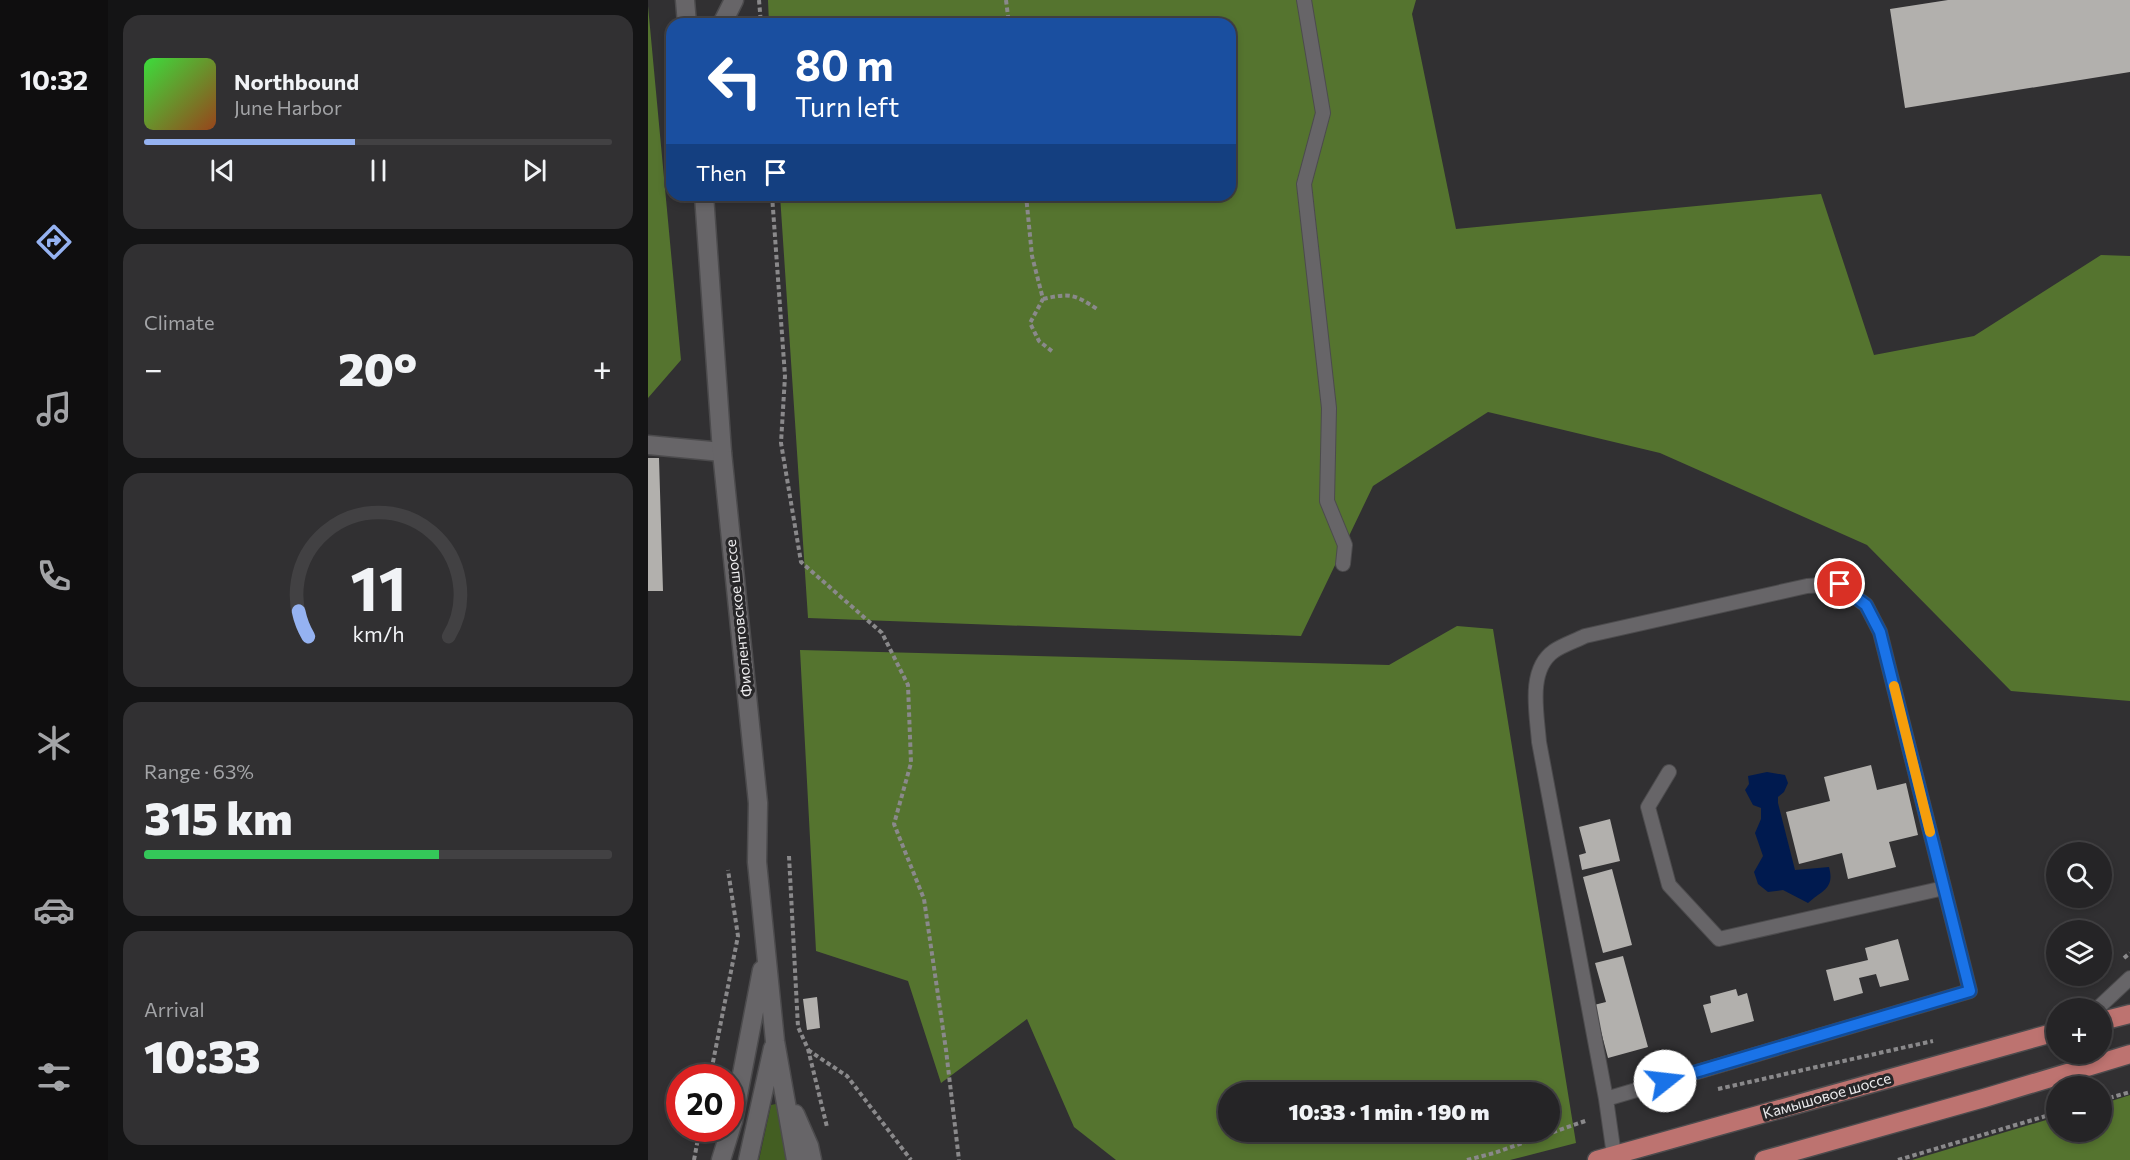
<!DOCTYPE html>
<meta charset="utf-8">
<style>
:root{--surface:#252426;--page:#313032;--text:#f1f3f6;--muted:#a3a4a7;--line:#424143;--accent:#95b2f1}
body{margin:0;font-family:Commissioner,sans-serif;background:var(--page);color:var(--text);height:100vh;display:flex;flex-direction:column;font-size:22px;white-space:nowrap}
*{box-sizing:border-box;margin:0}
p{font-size:20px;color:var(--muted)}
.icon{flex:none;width:33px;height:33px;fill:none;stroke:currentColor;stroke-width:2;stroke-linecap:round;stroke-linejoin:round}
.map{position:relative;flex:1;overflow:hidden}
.panel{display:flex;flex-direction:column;gap:15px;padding:15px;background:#141415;width:540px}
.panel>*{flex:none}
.hud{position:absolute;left:18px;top:18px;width:570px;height:183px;border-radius:18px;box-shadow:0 3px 9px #0003,0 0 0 2px var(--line);background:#1a4fa0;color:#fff;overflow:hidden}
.buttons{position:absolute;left:1398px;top:842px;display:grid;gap:12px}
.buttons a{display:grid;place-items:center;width:66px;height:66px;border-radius:50%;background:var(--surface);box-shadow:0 3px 9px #0003,0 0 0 2px var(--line);font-size:30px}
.speed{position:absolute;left:18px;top:1064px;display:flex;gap:12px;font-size:30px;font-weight:700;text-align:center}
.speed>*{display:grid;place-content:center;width:78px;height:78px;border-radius:50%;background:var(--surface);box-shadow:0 3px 9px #0003,0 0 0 2px var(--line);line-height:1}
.speed .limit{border:9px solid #d22;background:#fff;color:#111}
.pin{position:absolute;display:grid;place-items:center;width:51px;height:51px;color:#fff;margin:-26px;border:3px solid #fff;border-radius:50%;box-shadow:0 2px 6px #0007}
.me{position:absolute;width:66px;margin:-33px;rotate:74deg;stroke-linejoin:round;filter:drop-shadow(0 0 4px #0008)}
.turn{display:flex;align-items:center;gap:21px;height:126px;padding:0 30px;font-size:27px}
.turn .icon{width:78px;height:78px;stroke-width:2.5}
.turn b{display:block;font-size:42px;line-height:51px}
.then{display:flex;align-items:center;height:57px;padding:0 30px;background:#0003;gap:12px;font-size:22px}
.big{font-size:45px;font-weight:800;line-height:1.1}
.panel .widget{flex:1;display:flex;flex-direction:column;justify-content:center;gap:9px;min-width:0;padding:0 21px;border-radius:18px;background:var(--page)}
.panel .dial{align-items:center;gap:0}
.dial svg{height:156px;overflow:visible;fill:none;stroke:var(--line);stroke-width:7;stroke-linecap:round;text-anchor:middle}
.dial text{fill:var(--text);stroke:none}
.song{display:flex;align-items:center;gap:18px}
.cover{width:72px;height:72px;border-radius:9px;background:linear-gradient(135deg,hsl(120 70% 55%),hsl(20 70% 35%))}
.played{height:6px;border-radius:3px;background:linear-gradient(90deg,var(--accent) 45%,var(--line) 45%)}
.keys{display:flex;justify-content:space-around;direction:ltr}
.heat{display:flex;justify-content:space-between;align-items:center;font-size:33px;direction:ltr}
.charge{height:9px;border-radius:4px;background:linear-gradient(90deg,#34c759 63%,var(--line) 0)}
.trip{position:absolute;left:570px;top:1082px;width:342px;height:60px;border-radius:30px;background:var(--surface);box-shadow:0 3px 9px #0003,0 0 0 2px var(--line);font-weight:800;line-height:60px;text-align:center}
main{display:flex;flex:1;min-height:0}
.dock{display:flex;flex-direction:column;width:108px;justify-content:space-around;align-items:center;background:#0f0e0f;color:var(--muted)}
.dock .icon{width:42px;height:42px}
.dock .on{color:var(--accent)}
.dock b{font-size:27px;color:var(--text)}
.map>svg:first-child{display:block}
</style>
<main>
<nav class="dock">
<b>10:32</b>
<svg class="icon on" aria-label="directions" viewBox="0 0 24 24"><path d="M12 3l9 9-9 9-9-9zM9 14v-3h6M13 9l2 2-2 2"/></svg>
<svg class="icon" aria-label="music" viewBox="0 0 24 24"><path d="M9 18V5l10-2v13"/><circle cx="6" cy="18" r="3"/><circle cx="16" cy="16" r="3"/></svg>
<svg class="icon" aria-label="phone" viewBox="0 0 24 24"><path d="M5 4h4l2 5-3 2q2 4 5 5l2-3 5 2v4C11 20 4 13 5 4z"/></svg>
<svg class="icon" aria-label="climate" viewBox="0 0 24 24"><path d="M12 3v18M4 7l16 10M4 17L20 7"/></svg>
<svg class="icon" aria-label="car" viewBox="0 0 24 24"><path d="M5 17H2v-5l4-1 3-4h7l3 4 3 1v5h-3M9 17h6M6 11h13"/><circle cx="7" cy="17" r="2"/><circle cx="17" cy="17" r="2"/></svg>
<svg class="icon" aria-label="filters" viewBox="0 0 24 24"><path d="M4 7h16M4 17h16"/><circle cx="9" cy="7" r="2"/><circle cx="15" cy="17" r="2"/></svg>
</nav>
<section class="panel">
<div class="widget">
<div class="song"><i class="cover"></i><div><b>Northbound</b><p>June Harbor</p></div></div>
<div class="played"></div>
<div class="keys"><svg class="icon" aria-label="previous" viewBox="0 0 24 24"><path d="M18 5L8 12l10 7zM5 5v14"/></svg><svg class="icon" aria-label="pause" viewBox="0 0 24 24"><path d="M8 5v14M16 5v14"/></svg><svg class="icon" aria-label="next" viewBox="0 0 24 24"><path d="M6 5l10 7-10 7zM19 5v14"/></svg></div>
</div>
<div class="widget"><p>Climate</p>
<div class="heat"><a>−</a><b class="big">20°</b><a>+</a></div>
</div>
<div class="widget dial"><svg viewBox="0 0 100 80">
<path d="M14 69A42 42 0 1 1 86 69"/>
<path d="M14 69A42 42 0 0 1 9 56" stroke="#95b2f1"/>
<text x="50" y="56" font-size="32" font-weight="700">11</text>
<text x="50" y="72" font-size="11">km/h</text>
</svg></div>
<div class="widget"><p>Range · 63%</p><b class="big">315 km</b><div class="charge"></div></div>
<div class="widget"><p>Arrival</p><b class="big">10:33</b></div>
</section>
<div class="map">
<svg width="1482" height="1160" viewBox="0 0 1482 1160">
<rect width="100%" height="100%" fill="#313032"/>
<path fill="#435e22" d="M132,1103L140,1160H111L123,1105Z"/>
<path fill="#55742f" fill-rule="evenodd" d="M120,0H768L764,14L808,229L1173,194L1226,355L1326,336L1453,255L1482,256V701L1363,691L1219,545L1012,453L840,412L725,486L653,636L160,618L132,195H582V24H121Z
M0,6L33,360L0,398Z
M809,626L845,629L928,1143L862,1160H468L426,1127L379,1019L293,1083L260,981L168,951L152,650L741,665ZM580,1092H902V1131H580Z
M1482,1095V1160H1264L1408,1117V1131H1454V1104Z"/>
<path fill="#001a4f" d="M1119,772L1137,775L1140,783L1136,792L1130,797V803L1147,870L1181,867C1187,889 1174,890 1160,903L1135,890L1120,892L1110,884L1106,872L1115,856L1107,833L1113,819V808L1105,805L1097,790L1101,784L1100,776Z"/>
<path fill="#b2b0ad" d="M1300,0H1482V72L1257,108L1242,9Z
M0,458H11L15,591H0Z
M1223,765L1229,790L1258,783L1270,835L1241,842L1248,867L1200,879L1194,853L1151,864L1138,812L1182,801L1176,777Z
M962,819L972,861L934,870L931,855L938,853L931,827Z
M964,869L984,945L955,953L935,877Z
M1250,939L1261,980L1232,987L1228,974L1211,978L1215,993L1186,1001L1178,970L1220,960L1217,948Z
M975,956L1000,1047L960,1058L946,1005L958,1002L947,963Z
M1088,989L1090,996L1099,993L1106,1021L1063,1033L1055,1005L1063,1003L1062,996Z
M169,997L172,1028L159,1030L155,999Z"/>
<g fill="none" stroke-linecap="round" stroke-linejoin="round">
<g stroke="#4c4b4d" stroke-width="16">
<path id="lane" d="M656,0L675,113L656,184L681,408L679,501L697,545L695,564
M1021,772L1000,807L1021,885L1071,939L1296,888
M1450,1008L1482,978
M958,1099L1322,991L1232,632L1218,605L1203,594L1192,584L1159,586L937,636C927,641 915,645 906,651C879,670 889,714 891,742L958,1099L966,1155"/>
</g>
<g stroke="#4c4b4d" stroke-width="21">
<path id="street" d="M74,24L86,0
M0,445L74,452"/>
</g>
<g stroke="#4c4b4d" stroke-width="21">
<path id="secondary" d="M37,0L39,24
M56,195L74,452L110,803L109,862L127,1041L148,1160
M147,1114L161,1146L164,1160
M73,1160L85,1121L114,970
M100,1160L125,1048"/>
</g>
<g stroke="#4c4b4d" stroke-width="21">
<path id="primary" d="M1454,1021L1482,1014
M949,1160L1408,1032
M1116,1160L1336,1098L1482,1054"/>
</g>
<path stroke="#8a898b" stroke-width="4" stroke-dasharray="4.5 3" stroke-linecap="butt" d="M111,0L113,24
M358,0L361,24
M124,195L137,376L133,443L153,562L234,633L260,685L263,763L246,824L276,899L298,1050L311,1160
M378,195L384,256L395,299L382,323L391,341L405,352
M395,299C422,293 426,294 449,309
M141,856L150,1027L160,1049L179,1127
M1476,958L1482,953
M160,1050L199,1076L263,1160
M62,1077L90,936L80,870
M1070,1089L1285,1041
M1454,1100L1482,1092
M46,1160L52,1128
M819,1160L846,1153L940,1120
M1250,1160L1408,1113"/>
<use href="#lane" stroke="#676568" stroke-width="14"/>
<use href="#street" stroke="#676568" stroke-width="18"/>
<use href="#secondary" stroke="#676568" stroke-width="18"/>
<use href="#primary" stroke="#bd7370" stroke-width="18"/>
</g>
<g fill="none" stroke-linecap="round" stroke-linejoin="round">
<g stroke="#114b97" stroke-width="15">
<path id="route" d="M1017,1081L1322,991L1232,632L1218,605L1203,594L1192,584"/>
</g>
<use href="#route" stroke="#1a73e8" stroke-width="10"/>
<path stroke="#f59e0b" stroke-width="10" d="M1246,686L1282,832"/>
</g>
<g text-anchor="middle" stroke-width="6" stroke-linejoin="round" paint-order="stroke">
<g font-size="15" fill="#edecee" stroke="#272628">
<text transform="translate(91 618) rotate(-96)" y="5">Фиолентовское шоссе</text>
<text transform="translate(1179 1096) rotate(-16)" y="5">Камышовое шоссе</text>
</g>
</g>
</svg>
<div class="buttons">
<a><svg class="icon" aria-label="search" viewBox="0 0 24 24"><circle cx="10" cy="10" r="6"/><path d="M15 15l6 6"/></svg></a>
<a><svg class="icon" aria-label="layers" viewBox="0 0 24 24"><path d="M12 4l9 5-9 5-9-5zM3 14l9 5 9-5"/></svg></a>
<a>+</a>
<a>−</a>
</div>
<div class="speed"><div class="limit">20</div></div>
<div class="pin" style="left:1192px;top:584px;background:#d93025"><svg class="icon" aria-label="arrive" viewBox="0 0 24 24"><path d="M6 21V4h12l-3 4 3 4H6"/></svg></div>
<svg class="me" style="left:1017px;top:1081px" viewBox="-20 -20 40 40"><circle r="19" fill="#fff"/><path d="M0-13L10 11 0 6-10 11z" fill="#1a73e8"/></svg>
<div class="trip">10:33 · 1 min · 190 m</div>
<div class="hud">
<div class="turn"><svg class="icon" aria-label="left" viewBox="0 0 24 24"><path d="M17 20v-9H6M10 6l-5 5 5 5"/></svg><div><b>80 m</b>Turn left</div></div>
<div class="then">Then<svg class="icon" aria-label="arrive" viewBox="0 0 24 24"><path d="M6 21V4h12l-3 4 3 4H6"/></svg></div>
</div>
</div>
</main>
